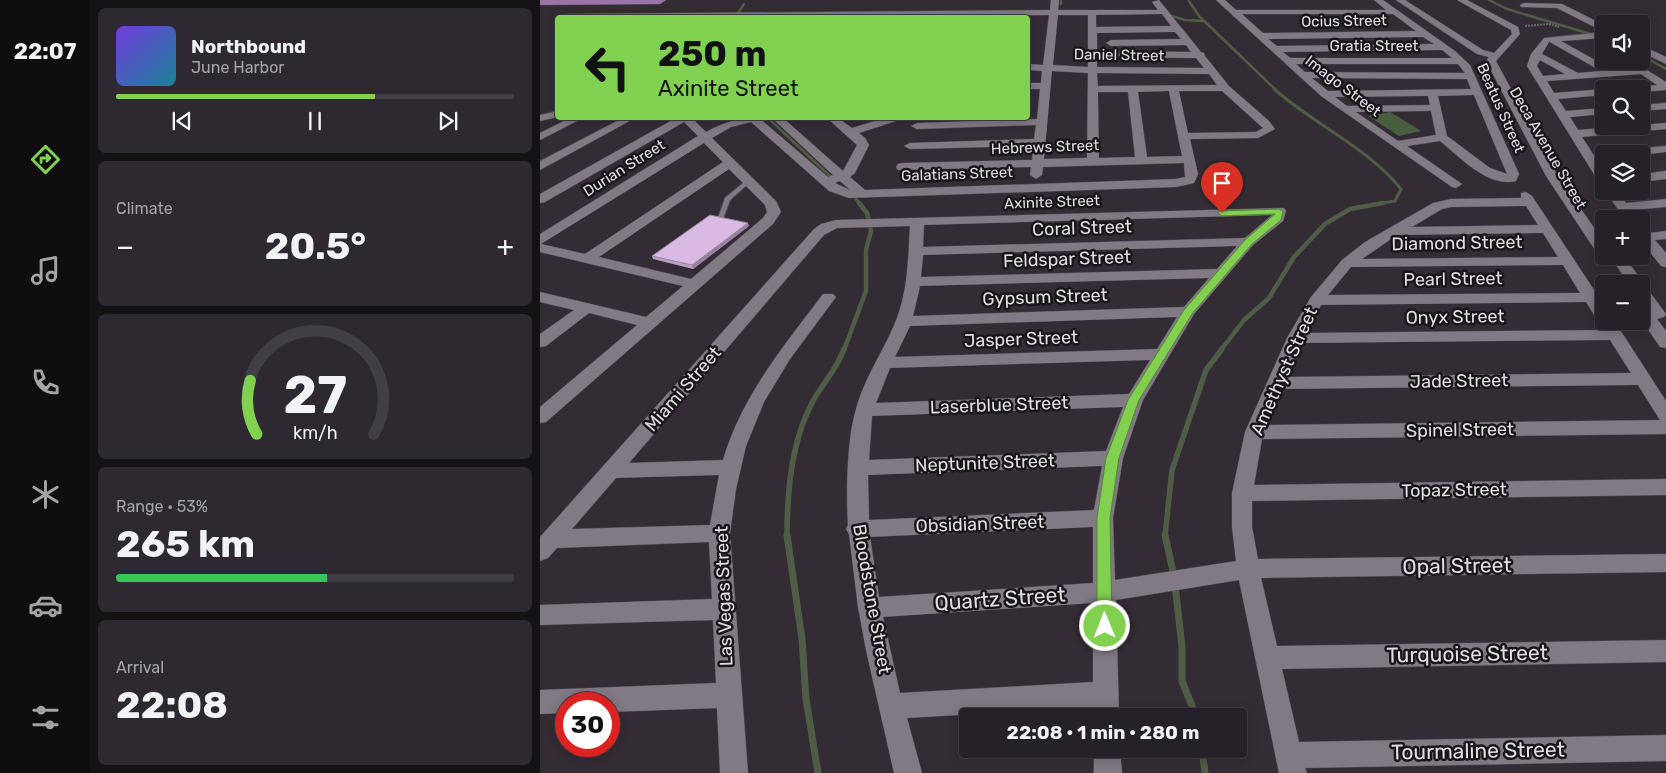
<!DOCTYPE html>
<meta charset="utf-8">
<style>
:root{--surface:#262128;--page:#2e2930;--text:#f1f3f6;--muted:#a4a3a8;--line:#423e45;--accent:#81d050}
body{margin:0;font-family:Rubik,sans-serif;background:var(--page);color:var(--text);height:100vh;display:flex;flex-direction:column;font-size:19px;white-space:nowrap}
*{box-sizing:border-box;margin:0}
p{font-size:16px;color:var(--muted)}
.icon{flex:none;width:28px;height:28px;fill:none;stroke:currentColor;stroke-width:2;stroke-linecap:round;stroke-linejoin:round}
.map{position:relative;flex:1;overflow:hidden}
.drawer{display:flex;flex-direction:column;gap:8px;padding:8px;background:#151216;width:450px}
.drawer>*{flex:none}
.guide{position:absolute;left:15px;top:15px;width:475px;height:105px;border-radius:5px;box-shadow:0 2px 12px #0003,0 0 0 1px var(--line);background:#81d050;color:#111;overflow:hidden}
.buttons{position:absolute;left:1055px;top:15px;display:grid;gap:10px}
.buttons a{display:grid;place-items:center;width:55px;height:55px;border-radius:5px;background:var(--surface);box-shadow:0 2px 12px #0003,0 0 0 1px var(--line);font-size:25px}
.speed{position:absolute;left:15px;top:692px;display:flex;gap:10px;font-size:25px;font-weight:700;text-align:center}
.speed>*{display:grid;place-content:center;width:65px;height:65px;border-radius:50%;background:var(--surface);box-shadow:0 2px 12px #0003,0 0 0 1px var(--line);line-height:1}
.speed .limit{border:8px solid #d22;background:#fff;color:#111}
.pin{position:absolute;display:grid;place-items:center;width:42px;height:42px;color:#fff;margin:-51px -21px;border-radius:50% 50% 50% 0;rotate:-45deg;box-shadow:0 0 5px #0007}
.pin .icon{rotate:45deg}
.me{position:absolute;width:55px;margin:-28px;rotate:359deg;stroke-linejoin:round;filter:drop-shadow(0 0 4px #0008)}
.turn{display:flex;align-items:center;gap:18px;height:105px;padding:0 20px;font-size:22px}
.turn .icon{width:65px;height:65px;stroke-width:2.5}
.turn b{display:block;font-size:35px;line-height:42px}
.big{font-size:38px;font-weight:700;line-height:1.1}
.drawer .tile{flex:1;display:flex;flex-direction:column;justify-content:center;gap:8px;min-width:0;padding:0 18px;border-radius:8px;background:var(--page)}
.drawer .dial{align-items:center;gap:0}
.dial svg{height:130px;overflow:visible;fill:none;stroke:var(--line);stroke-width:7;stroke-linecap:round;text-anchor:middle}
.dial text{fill:var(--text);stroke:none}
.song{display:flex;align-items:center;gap:15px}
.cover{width:60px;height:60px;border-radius:8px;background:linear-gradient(135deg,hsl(260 70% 55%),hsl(190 70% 35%))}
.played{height:5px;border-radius:2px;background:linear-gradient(90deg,var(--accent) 65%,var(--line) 65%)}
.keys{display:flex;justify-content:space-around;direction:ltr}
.heat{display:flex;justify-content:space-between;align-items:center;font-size:28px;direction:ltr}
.charge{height:8px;border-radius:4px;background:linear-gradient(90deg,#34c759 53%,var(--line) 0)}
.trip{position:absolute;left:419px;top:708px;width:288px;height:50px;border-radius:5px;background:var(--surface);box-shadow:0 2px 12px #0003,0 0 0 1px var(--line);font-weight:700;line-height:50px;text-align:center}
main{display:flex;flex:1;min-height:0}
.dock{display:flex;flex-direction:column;width:90px;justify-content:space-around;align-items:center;background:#0f0d10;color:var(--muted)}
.dock .icon{width:35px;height:35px}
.dock .selected{color:var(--accent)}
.dock b{font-size:22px;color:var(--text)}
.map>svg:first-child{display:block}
</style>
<main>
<nav class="dock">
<b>22:07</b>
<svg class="icon selected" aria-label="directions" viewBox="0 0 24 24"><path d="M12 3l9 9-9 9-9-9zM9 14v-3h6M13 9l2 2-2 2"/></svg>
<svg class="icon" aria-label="music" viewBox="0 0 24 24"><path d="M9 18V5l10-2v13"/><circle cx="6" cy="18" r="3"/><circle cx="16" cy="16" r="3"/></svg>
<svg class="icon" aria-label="phone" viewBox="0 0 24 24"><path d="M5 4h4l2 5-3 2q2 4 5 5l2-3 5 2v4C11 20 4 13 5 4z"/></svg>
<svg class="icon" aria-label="climate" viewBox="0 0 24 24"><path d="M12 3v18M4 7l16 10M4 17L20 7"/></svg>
<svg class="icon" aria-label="car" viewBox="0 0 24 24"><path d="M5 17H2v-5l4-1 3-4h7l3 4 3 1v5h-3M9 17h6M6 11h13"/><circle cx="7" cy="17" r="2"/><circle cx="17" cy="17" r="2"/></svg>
<svg class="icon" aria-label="filters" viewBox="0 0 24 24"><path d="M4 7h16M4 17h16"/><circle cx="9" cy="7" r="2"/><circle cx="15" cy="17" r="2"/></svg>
</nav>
<section class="drawer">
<div class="tile">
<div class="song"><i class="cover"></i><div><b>Northbound</b><p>June Harbor</p></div></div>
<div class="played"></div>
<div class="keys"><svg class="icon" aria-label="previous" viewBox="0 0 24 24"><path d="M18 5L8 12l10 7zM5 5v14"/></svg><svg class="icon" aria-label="pause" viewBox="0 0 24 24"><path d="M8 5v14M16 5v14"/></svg><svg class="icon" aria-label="next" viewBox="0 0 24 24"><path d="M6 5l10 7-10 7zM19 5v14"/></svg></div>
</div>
<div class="tile"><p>Climate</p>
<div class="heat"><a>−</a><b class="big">20.5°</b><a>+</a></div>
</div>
<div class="tile dial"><svg viewBox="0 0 100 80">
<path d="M14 69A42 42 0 1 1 86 69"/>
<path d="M14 69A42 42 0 0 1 10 36" stroke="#81d050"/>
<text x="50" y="56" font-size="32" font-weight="700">27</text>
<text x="50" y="72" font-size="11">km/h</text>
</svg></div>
<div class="tile"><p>Range · 53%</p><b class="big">265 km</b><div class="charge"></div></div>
<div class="tile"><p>Arrival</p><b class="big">22:08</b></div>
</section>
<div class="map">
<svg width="1126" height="773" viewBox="0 0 1126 773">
<rect width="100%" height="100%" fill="#332c35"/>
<path fill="#495d3f" d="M850,112L881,131L859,136L828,116Z"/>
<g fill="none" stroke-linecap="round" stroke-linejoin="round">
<path stroke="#4f5d46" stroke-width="2.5" d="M949,0L967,9L1064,38
M521,1V4
M649,1L659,16L736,90
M198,13L204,4
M632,16L645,20L664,21
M1101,55L1126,69"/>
<path stroke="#4f5d46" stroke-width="3" d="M734,89C775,125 828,148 861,189L855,201L836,204
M229,119L291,177
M316,199L320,204"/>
<path stroke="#4f5d46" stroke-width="4.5" d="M304,350L326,291V250L331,231L327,213L319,203
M681,350L704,320L729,298L754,257L785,224L810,209L843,203"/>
<path stroke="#4f5d46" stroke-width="5.5" d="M247,536C247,492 251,441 273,401C283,383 297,369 304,349
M625,536L632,470L666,370L682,349"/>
<path stroke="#4f5d46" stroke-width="7" d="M247,535L262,639L266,699L278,773
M625,535L634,576
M635,584L642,647V681L656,716
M662,749L665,773"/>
<g stroke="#4e4950" stroke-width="2">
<path id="service" d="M208,179L210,180V182L190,200L183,219H179L178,218L185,198Z"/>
</g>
<g stroke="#4e4950" stroke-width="1">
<path id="minor" d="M511,0H519L518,10H618L612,2L619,0L661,52L664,53L665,56L689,86L729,121L735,129L718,138L650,139L658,174L654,183L636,187L309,198L289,191L211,122L191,127L172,138L236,201L241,212L233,224L6,422L0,423V407L97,325L49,313L6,346L0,347V334L34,310L0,302V292L106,317L143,286L0,252V234L158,136L144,122L5,202L0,203V194L136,118H152L166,132C184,122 199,118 219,118L288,177L293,175L232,118H243L303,171L317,145L287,118H298L312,128L345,118H360L359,120L319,133L325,138L329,145L315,173L310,177L325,190L636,179L645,177L644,163L503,167L502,175L496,179L490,175L491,167L358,170L356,167L358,164L362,163L492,160L493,146L370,149L364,146L370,143L494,139L496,125L377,129L371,126L377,123L497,119L500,89H488V83H501L502,71L488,70V64L503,65L509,15L25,18V14L510,10ZM622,14L631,26L556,27V15ZM518,15H548V67L513,65ZM635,32L641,39L571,40L566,43L571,46L646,45L651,52L557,51V33ZM557,57L656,58L664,68L557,67ZM512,71L548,73L547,158L504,159ZM557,73L669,74L677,85L558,86ZM629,91L642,156L607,157L598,92ZM639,91H682L723,128L716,132L648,133ZM558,92H588L595,157L559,158ZM164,143L183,162L45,254L1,244ZM189,169L225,205L227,212L223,218L151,279L59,257ZM300,181L310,190L295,183Z
M676,0H685L696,10H846L834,0H843L915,51L930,65L979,174L976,181C948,188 920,157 900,141L867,146L922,184L916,188L912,187L781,96ZM702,14H853L876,31L723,33ZM883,37L894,44L737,46L728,39ZM902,50L912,58H750L743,52ZM756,64H918L925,73L765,72ZM772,78L927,79L931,89L788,91ZM934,95L967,174L950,168L907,136L898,96ZM888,96L890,105L807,106L795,97ZM891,111L896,135L858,141L816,112Z
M856,0H865L943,50L954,53L972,34L971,30L917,0H927L978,27L980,34L956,61L1018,176L1064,242V256H1068H1059L1006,176L946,61L949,57L937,54Z
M984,3L1022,4L1064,25V32L1017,8L981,7L980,5Z
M1064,32V38L1021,41L1073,70L1093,69L1089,65L1094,62L1126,82V90L1101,92V89H1096L1097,87L1117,85L1101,74L1007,81L1014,93L1064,89V95L1018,99L1026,111L1064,108V114L1030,117L1038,130L1126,123V129L1042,137L1064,171V185L1060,184L987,66L991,54L1004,38ZM1009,42H1010L1061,71L1038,73L1002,54ZM1000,60L1025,74L1003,76L997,66Z
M1101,45L1126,57V64L1101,52Z
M1126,103V109L1101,111V105Z
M18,111V117L0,121V115Z
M30,118H43L0,140V133Z
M83,118H95L0,170V161Z
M1126,146V152L1101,155L1075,154L1081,150Z
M1126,171V179L1101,182V174Z
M1065,191H1078L1086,203L1126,199V207L1092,210L1097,217L1095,219H1085Z
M986,192L992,196L1064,305V321L1075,322L1126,401V434L722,439L714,485L1126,479V495L712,501V527L718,559L1126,554V572L721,578L737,646L1126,640V662L742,669L759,742L1126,735V761L765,768L767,773H739L699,580L576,600L579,716H553V707L367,718L382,773H354L326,650L318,607L309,534L306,529L308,525C306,494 307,442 315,413C323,380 342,354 355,323C368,292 368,259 370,226L297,228L284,235L89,463L183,460C202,396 243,347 283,294H293L296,297L250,359L224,402L206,446L196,489L190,533L208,773H180L177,708L69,712V704H26V713L0,714V690L176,683L173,620L0,625V605L172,599L169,542L17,548L8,558L0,561V537L274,229L281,224L296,220L744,208L746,211L743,221L713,245L654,314L603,400L583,458L573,518L575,580L696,561L692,527V493L705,432L747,338L771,297L802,260L825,242L893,203L911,199L981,198V193ZM986,206L998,225L872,227L902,209L911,207ZM732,215L705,238L383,247L384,225ZM1003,233L1018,257L822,259L857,235ZM697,246L677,269L381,277L383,255ZM1023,265L1040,293L788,295L811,267ZM669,278L644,307L373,316L380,286ZM1046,302L1058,321L1063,323L1061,326L1063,330L766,333L781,305ZM637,317L617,349L355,357L370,326ZM1070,340L1091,373L747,377L761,343ZM610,360L589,394L336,403L350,368ZM1098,385L1120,420H1122L726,425L742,389ZM583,407L566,451L329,460L332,416ZM562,466L554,510L329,520L328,475ZM179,475L170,525L32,529L76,478ZM553,527V583L339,597L330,537ZM553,603V682L360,693L343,617Z
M1101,227L1109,233L1126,231V239L1115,240L1126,253V267L1121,266L1101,241Z
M1070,256H1084L1104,284L1103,286L1106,287L1126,314L1124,317L1117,319L1126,331V348L1120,347L1101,319V284H1089Z
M554,749H580L582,773H554Z"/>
</g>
<g stroke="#4e4950" stroke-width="1">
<path id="primary" d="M0,0H126L120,4L0,5Z"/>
</g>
<path stroke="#6d676f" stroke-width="2" stroke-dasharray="2 1" stroke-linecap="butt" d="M985,26L1009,24L1019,27"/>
<use href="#service" fill="#817984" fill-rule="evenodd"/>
<use href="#minor" fill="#817984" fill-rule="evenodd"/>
<use href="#primary" fill="#9a74a6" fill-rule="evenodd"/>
</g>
<path fill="#bba0c3" d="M209,226L153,269L113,259L112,256Z"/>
<path fill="#98829f" d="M208,223L209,226L153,269L152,265Z"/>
<path fill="#d9bae3" stroke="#98829f" d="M170,215L208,223L152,265L112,256Z"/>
<path fill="#81d050" stroke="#548734" d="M739,209L743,211L741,220L712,244L652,314L599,400L579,458L570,518L572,626L570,631L565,633L559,631L557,626V518L566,458L588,400L644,310L705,240L735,214L682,216L678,213L679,211Z"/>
<g text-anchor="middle" stroke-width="5" stroke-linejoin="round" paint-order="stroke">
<g font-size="15" fill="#e1dce2" stroke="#19161a">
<text transform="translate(804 21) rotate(-1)" y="5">Ocius Street</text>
<text x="834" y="51">Gratia Street</text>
<text transform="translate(579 55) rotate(1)" y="5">Daniel Street</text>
<text transform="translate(803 86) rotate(37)" y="5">Imago Street</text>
<text transform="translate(961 108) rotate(66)" y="5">Beatus Street</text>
<text transform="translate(505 147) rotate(-2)" y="5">Hebrews Street</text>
<text transform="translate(1008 148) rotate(60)" y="5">Deca Avenue Street</text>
<text transform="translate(84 168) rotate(-32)" y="5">Durian Street</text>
<text transform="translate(417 174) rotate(-2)" y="5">Galatians Street</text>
<text transform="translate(512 202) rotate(-2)" y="5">Axinite Street</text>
</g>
<g font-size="18" fill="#e1dce2" stroke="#19161a">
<text transform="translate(542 228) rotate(-2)" y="6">Coral Street</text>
<text transform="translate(917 243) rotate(-1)" y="6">Diamond Street</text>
<text transform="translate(527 259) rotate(-2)" y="6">Feldspar Street</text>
<text transform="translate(913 279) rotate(-1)" y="6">Pearl Street</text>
<text transform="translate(505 297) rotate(-2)" y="6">Gypsum Street</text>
<text transform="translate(915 317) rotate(-1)" y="6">Onyx Street</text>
<text transform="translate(481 339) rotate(-2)" y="6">Jasper Street</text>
<text transform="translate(744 371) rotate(-66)" y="6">Amethyst Street</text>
<text transform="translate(919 381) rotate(-1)" y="6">Jade Street</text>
<text transform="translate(143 389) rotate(-49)" y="6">Miami Street</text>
<text transform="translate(459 405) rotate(-2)" y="6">Laserblue Street</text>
<text transform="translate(920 430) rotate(-1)" y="6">Spinel Street</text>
<text transform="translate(445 463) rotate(-2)" y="6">Neptunite Street</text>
<text transform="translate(914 490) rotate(-1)" y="6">Topaz Street</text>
<text transform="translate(440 524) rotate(-2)" y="6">Obsidian Street</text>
<text transform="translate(184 596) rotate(-92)" y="6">Las Vegas Street</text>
<text transform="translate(332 599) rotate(80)" y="6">Bloodstone Street</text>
</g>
<g font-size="21" fill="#e1dce2" stroke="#19161a">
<text transform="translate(917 566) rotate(-1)" y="7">Opal Street</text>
<text transform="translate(460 599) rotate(-4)" y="7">Quartz Street</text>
<text transform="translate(927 654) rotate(-1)" y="7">Turquoise Street</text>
<text transform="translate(938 751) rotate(-1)" y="7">Tourmaline Street</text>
</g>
</g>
</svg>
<div class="buttons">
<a><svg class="icon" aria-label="sound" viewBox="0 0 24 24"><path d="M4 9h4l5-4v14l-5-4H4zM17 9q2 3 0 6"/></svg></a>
<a><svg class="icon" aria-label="search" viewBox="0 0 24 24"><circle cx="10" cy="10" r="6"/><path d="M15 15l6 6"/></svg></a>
<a><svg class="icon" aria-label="layers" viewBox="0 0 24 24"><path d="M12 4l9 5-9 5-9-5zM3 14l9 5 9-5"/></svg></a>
<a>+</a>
<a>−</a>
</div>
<div class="speed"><div class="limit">30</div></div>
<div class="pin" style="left:682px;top:213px;background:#d93025"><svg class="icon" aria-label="arrive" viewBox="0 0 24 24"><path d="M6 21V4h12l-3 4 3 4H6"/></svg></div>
<svg class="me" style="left:565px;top:626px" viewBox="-20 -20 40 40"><circle r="17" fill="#81d050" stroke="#fff" stroke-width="3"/><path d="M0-11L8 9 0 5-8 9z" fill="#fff"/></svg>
<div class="trip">22:08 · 1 min · 280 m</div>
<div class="guide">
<div class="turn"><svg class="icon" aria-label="left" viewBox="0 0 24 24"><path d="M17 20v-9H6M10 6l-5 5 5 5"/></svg><div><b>250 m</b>Axinite Street</div></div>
</div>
</div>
</main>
